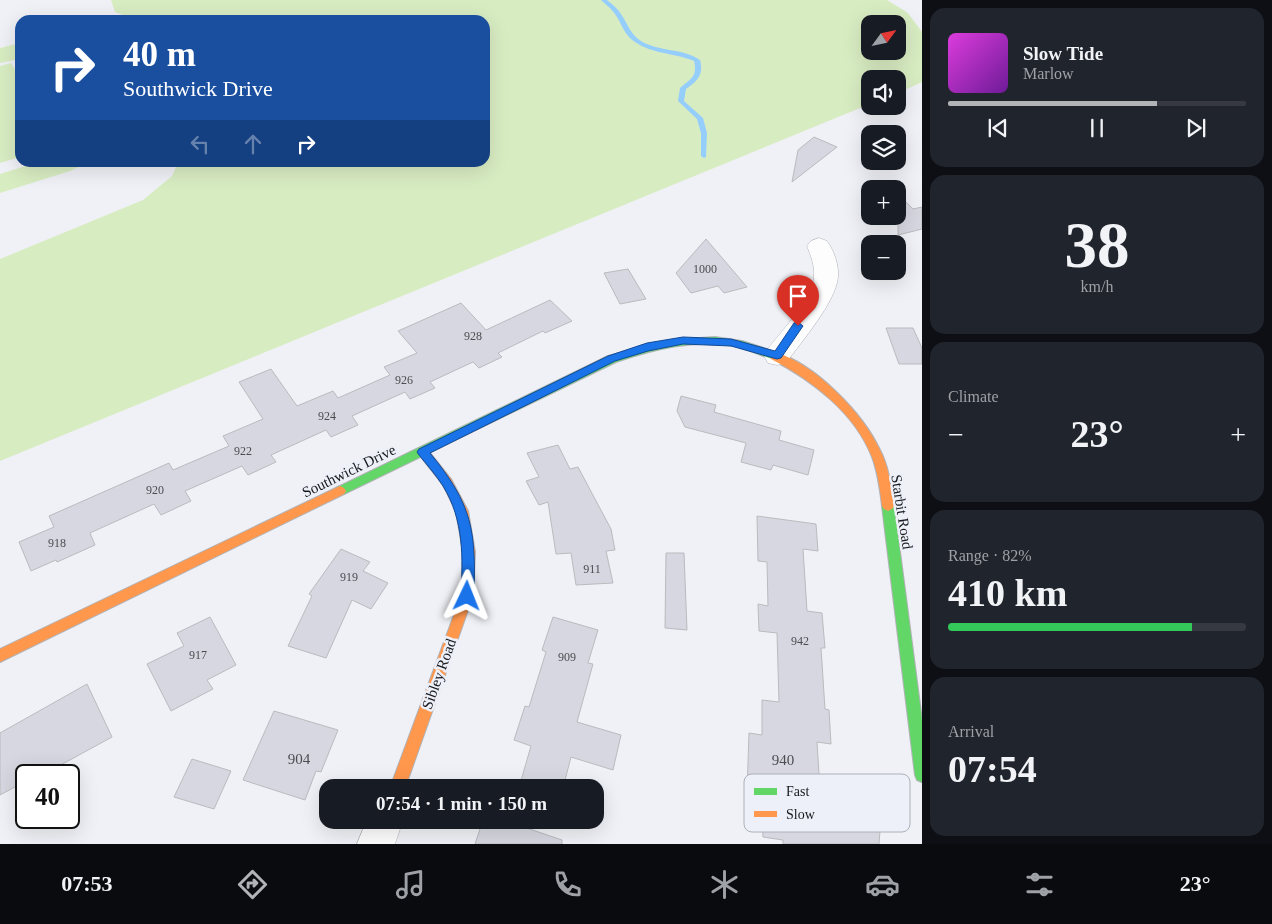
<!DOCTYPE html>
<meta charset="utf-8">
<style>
:root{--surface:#171b24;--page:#20242c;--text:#f1f3f6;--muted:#9ea1a6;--line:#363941;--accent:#b2b3b6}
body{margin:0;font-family:"Times New Roman",serif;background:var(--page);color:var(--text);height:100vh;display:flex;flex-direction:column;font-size:19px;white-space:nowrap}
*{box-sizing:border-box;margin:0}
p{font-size:16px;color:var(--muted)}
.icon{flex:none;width:28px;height:28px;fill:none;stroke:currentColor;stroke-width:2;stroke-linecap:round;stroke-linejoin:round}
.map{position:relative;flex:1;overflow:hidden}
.panel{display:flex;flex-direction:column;gap:8px;padding:8px;background:#0d0f14;width:350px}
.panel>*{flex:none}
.banner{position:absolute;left:15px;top:15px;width:475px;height:152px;border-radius:15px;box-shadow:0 5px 20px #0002;background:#1a4fa0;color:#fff;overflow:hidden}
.needle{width:32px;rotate:57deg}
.controls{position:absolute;left:861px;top:15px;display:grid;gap:10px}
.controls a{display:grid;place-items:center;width:45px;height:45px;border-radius:10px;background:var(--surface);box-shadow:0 5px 20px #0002;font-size:25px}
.speed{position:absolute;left:15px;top:764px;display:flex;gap:10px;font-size:25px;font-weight:700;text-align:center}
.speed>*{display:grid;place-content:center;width:65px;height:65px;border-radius:50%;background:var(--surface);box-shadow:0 5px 20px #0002;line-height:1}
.speed .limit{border:2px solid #111;border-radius:8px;background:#fff;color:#111}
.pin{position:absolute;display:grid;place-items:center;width:42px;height:42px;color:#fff;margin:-51px -21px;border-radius:50% 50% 50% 0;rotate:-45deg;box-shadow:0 0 5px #0007}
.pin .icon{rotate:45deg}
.me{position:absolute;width:55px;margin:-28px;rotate:2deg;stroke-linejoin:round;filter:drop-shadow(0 0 4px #0008)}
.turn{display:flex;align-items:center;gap:18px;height:105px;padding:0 25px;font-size:22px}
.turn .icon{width:65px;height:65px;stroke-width:2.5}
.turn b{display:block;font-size:35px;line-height:42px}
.lanes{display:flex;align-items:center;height:48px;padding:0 25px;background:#0003;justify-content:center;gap:25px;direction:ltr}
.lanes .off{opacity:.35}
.big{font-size:38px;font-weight:700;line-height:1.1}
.panel .card{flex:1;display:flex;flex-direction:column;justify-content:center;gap:8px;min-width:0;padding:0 18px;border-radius:15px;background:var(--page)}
.panel .dial{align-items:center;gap:0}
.dial b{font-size:65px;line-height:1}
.song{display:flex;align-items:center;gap:15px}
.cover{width:60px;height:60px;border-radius:8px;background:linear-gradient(135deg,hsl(300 70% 55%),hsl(280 70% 35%))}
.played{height:5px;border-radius:2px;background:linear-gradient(90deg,var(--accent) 70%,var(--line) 70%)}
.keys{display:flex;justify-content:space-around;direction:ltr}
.heat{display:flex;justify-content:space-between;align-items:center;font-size:28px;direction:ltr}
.charge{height:8px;border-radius:4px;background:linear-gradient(90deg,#34c759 82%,var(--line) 0)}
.trip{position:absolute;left:319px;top:779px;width:285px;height:50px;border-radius:15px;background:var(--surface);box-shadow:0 5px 20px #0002;font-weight:700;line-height:50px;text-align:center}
.tabs{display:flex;height:80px;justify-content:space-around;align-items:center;background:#090b0e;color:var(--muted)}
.tabs .icon{width:35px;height:35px}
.tabs .on{color:var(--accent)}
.tabs b{font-size:22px;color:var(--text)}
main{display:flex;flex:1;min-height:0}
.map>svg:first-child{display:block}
</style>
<main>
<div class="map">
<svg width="922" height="844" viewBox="0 0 922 844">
<rect width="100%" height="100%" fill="#f0f1f6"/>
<path fill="#d8ecc2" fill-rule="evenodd" d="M111,0H887L908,13L922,32V82L898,93V79H870V104L0,461V259L143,200L172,176L178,163L485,162V20H136L115,12ZM870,24H898V51H870Z
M20,43V59L0,63V48Z
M11,63L20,77V157L0,163V66Z
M38,162H87V163L70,171L0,193V174Z"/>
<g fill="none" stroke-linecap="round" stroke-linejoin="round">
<path fill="#96cefb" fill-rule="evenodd" d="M601,0H607C612,4 617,8 621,14C628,24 630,34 641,41C659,52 683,48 700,60C704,74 698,81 686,89L684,101L703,118L707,133L706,157L704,158L701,156V133L697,119L678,101L680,88C690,79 698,77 694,61C675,53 652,54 635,42C624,35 622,24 615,14C611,8 606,5 601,0Z"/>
</g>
<path fill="#d6d7e0" stroke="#babbbe" d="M814,137L837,147L792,182L798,150Z
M898,194L913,209L922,207V229L898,235Z
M706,239L747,287L724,293L718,286L691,293L676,273Z
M628,269L646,299L620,304L604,273Z
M550,300L572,321L545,333L543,331L498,353L502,357L479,368L473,362L430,382L435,388L410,399L405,392L352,416L358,425L331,437L326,430L271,455L276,462L248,475L242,466L185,491L191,501L161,515L154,504L90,533L95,545L57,562L56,560L31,571L19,542L54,527L49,516L169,463L173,470L229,446L223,436L263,419L239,382L271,369L297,406L333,391L338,398L390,375L384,367L417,353L398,331L461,303L486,330Z
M886,328H913L922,348V364H899Z
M681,396L716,405L714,412L781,431L779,440L814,450L808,475L773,465L771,470L741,462L746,443L685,427L677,411Z
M558,445L570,469L578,467L611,529L615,550L606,551L613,583L576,585L571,553L556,554L548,502L539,505L526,481L539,477L527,453Z
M757,516L816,524L818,551L803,549L807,611L822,613L825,648H821L825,709L829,710L831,744L817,742L822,822L880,831L879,844H783V840L763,837L761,795L747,793L749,733L762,735V700L779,702L777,633L759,631L758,604L768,606L767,562L758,561Z
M341,549L370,562L363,571L388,583L371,609L352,600L326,658L288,646L312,596L309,594Z
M666,553H684L687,630L665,628Z
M210,617L236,665L207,680L213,689L171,711L147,664L184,646L177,633Z
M553,617L598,630L588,663L593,664L577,722L621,735L613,770L571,757L563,788H533L520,784L531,746L514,740L525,706L529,707L546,652L542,650Z
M87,684L112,737L57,767L60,775H26V781L0,795V733Z
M274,711L338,730L321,772L316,771L305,800L243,780Z
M192,759L231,771L214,809L174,797Z
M483,820H503L562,840V844H475Z"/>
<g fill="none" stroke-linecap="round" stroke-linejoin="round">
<g stroke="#b2b3b7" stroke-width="1">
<path id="street" d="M819,238L827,241C834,251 839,265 838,277C836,302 801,342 786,363L777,365L768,363L764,356L768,349C782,330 812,300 814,277C815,266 811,256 807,246L811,241Z
M367,820H403L395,844H357Z"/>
</g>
<g stroke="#b2b3b7" stroke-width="2">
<path id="fast" d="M715,337L742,341L779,353L780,356L775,360C761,356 748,349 734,346C694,339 654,349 616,362L344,494H336L334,491L336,488L608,356L670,340Z
M888,501L892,503L894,506L922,720V782L917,780L915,775L882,506L884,503Z"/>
</g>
<g stroke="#b2b3b7" stroke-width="2">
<path id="slow" d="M775,352C815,364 863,413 880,450C889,467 891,487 894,506L892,509L888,511L884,509L882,506C880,489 878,473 872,457C855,413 812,380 771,359L770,356L771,353Z
M423,448L427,449L451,479L468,511L475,552L473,596L405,788H390L461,596L463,552L456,511L443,485L417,452L419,449Z
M340,486L344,488L346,491L344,494L0,662V649Z"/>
</g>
<use href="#street" fill="#fdfdfe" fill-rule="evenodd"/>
<use href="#fast" fill="#63d668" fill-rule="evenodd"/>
<use href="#slow" fill="#ff974d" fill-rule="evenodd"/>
</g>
<path fill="#1a73e8" stroke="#114b97" d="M798,322L803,326L781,358L777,359L731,346L683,344L648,351L615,361L430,453C473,505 476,531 474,596L472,600L467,602L463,600L461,596C463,558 464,520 443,486C436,475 427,465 419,455L417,452L419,449L608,356L647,343L683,337L731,339L775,351L794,323Z"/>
<g text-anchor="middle" stroke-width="5" stroke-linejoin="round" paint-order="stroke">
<g font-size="12" fill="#4c4d51">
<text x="705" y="273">1000</text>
<text x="473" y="340">928</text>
<text x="404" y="384">926</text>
<text x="327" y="420">924</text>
<text x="243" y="455">922</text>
<text x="155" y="494">920</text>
<text x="57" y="547">918</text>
<text x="592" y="573">911</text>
<text x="349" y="581">919</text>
<text x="800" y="645">942</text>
<text x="198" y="659">917</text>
<text x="567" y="661">909</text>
</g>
<g font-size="15" fill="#18191c" stroke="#edf0f9">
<text transform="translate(349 471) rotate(-26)" y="5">Southwick Drive</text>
<text transform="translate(902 512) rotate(81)" y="5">Starbit Road</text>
<text transform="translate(439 674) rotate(-70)" y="5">Sibley Road</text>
</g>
<g font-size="15" fill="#4c4d51">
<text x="299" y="764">904</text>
<text x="783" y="765">940</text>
</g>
</g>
<rect x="744" y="774" width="166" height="58" rx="8" fill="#edf0f9" stroke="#adb0b7" stroke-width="1"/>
<rect x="754" y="788" width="23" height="7" fill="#63d668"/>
<rect x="754" y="811" width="23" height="6" fill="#ff974d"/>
<g font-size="14" fill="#18191c">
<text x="786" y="796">Fast</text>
<text x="786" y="819">Slow</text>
</g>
</svg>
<div class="controls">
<a><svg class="needle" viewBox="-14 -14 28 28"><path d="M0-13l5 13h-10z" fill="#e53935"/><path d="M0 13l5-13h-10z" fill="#9ea1a6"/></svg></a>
<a><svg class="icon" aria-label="sound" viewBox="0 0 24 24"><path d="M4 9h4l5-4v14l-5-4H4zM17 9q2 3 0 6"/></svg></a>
<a><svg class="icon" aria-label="layers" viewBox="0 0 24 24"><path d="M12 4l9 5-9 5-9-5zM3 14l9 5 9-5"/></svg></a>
<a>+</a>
<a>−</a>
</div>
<div class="speed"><div class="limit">40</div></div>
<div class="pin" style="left:798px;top:326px;background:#d93025"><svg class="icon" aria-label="arrive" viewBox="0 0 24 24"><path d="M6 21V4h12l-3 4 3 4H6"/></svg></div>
<svg class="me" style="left:467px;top:596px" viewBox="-20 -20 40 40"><path d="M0-17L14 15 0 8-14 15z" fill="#1a73e8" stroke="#fff" stroke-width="4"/></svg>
<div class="trip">07:54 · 1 min · 150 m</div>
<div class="banner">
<div class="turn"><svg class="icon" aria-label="right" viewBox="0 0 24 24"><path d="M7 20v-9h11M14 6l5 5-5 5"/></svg><div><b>40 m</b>Southwick Drive</div></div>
<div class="lanes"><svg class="icon off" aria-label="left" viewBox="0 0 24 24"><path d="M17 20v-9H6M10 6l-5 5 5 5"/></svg><svg class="icon off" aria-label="ahead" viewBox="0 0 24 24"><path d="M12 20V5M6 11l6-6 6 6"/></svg><svg class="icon" aria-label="right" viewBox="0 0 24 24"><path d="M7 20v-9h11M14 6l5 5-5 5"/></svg></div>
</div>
</div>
<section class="panel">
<div class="card">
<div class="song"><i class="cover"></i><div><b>Slow Tide</b><p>Marlow</p></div></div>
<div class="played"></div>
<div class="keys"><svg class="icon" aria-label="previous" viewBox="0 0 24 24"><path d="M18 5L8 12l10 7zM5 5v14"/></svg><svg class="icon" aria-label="pause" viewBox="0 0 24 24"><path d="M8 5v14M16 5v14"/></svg><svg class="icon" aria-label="next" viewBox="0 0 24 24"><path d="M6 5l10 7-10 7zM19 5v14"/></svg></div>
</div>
<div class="card dial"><b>38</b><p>km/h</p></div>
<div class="card"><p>Climate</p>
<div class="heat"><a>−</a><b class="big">23°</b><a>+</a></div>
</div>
<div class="card"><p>Range · 82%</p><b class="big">410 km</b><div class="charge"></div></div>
<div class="card"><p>Arrival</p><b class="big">07:54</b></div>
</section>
</main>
<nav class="tabs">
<b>07:53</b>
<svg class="icon on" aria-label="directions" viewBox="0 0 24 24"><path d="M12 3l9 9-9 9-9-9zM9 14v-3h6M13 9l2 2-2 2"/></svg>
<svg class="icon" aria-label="music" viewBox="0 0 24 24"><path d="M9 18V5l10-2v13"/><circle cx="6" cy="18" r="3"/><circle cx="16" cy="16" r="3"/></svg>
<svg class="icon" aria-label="phone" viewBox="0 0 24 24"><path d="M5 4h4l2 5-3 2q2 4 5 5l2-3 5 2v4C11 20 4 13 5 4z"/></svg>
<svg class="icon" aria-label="climate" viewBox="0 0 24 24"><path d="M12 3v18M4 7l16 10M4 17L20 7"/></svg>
<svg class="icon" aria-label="car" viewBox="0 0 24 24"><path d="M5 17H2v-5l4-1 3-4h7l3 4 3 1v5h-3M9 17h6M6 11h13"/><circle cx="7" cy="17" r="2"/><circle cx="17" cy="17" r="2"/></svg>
<svg class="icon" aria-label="filters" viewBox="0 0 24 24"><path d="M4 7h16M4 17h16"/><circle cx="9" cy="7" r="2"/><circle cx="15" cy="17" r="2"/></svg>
<b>23°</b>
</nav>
